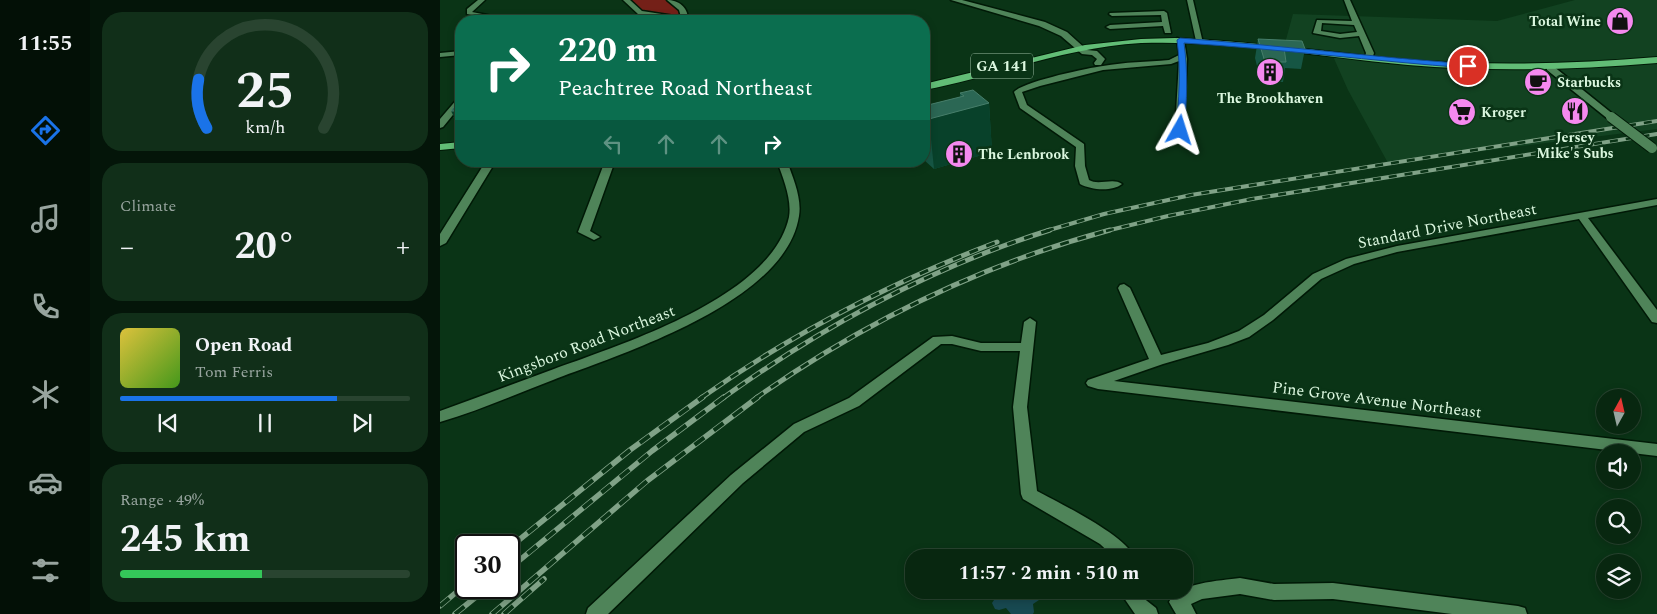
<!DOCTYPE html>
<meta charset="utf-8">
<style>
:root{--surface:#082710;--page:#112f19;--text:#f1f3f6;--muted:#98a59f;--line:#294430;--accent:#1a73e8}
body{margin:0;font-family:Spectral,serif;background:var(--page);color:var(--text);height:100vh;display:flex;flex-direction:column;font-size:19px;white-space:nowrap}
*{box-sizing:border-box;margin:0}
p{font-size:16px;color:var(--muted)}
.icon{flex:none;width:28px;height:28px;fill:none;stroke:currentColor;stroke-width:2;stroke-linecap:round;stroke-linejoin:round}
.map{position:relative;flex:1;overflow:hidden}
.panel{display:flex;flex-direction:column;gap:12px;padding:12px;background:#041509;width:350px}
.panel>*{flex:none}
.top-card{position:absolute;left:15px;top:15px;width:475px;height:152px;border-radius:20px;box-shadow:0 2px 8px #0003,0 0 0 1px var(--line);background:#0b6e4f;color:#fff;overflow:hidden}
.needle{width:32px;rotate:8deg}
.fabs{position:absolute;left:1156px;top:389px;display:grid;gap:10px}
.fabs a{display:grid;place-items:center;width:45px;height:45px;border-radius:50%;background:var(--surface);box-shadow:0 2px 8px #0003,0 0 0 1px var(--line);font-size:25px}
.speed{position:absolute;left:15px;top:534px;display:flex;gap:10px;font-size:25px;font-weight:700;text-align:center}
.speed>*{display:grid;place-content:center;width:65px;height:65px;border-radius:50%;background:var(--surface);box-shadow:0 2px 8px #0003,0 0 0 1px var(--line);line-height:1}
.speed .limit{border:2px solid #111;border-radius:8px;background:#fff;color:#111}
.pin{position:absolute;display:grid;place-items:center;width:42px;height:42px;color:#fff;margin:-21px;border:2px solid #fff;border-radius:50%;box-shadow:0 1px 5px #0007}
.me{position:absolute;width:55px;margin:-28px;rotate:6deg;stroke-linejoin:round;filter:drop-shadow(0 0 4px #0008)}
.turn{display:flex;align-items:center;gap:18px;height:105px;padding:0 20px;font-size:22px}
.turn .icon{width:65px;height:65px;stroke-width:2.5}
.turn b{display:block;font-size:35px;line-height:42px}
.lanes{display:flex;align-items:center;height:48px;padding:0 20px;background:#0003;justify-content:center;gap:25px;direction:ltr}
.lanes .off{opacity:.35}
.big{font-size:38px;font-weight:700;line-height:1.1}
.panel .widget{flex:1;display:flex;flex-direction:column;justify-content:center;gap:8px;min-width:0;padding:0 18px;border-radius:20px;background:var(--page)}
.panel .dial{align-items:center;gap:0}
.dial svg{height:130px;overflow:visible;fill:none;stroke:var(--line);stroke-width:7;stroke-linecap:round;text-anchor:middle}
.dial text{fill:var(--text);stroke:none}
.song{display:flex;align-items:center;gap:15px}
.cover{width:60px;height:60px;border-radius:8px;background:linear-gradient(135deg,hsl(50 70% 55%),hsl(100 70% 35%))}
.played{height:5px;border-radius:2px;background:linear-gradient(90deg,var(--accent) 75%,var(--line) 75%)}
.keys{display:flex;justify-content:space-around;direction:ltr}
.heat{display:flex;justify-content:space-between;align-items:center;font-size:28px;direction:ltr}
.charge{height:8px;border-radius:4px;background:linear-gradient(90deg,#34c759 49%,var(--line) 0)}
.trip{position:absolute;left:465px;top:549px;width:288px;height:50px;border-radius:20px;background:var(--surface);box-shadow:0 2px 8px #0003,0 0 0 1px var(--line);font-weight:700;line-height:50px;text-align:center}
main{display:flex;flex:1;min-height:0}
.tabs{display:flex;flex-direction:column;width:90px;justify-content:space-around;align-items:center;background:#031006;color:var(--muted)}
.tabs .icon{width:35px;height:35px}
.tabs .on{color:var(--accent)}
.tabs b{font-size:22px;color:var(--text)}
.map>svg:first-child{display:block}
</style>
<main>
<nav class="tabs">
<b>11:55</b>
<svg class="icon on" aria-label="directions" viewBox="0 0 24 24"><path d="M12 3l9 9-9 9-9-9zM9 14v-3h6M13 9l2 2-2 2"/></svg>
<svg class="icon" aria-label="music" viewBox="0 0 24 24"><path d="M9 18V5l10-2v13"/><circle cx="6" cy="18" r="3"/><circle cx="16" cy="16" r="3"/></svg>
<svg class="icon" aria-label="phone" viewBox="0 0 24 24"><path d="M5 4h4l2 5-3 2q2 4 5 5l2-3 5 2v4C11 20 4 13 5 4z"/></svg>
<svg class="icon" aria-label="climate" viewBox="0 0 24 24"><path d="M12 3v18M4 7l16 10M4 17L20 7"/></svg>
<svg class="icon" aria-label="car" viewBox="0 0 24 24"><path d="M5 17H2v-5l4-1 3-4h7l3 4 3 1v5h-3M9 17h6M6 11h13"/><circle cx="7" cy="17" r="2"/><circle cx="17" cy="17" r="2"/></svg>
<svg class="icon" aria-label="filters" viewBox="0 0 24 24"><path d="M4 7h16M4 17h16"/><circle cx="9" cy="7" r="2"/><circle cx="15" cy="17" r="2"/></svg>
</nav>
<section class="panel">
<div class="widget dial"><svg viewBox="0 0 100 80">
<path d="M14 69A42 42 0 1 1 86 69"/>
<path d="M14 69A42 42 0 0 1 9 39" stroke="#1a73e8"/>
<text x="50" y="56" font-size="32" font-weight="700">25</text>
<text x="50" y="72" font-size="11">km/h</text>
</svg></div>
<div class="widget"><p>Climate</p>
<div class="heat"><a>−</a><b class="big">20°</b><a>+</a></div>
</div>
<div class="widget">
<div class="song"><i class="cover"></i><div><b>Open Road</b><p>Tom Ferris</p></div></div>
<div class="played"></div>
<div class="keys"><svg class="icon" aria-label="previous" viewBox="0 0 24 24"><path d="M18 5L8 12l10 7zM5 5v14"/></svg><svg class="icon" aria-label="pause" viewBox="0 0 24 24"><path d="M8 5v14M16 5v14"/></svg><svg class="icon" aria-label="next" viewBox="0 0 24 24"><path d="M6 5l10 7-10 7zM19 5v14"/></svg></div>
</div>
<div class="widget"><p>Range · 49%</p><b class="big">245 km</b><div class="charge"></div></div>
</section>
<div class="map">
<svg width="1217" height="614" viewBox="0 0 1217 614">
<rect width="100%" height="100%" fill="#0a3416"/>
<path fill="#124221" d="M1135,0H1217V129L948,163L908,90L892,54L844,47L853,14L1057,21Z"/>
<path fill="#742018" d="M191,0H226L242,10V17L202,11Z"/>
<path fill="#184951" d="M550,590H590L599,600L593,604L594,612L593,614H571L566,608L559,610L555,609L552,603L556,597Z"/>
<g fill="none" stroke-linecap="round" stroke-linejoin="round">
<g stroke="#001906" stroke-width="3">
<path id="minor" d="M38,0H45L32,12L78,21H64L27,14V9Z
M183,0H190L202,11L241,17L239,10L227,0C238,0 248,7 248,19L247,21L226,20L198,14Z
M511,0H522L605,22L627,32L647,50L657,51L665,59L661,65H655L654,63L657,59L652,55L642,54L621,36L599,26Z
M747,0H753L763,43L756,41Z
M904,0H910L934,53L932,59L925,57L926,53L919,36L900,38L873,33L877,20L912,21ZM882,23L914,25L917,32L900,34L881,31Z
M724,11L727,13L731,33H725L723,26L670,29L666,27L670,25L722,22L721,15L672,16L669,14L670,13Z
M737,38L744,40L747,59L743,132H737L735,130L739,61L731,64L663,70L600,86L582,92L587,105L644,144L645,166L649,180C659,186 673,177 682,184C672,192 651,190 640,184L635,166L636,147L580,108L574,92C582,82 647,68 663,66C685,62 707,62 729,60L739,55Z
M21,51V55L0,57V53Z
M1107,66H1113L1174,115V119H1168L1107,70Z
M18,98H21V105L3,127L0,128V119Z
M46,161H56L6,243L0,246V234Z
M165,161H175L150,231L160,237L154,240L138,232Z
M337,161H347C353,178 362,198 359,216C346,302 184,353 113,380C76,394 38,411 0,422V411C38,397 76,383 114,369C182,344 332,297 349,217C352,199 343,178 337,161Z
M1217,199V205L1148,218L1217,310V323L1212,322L1139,219L957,252L914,264L881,279L833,320L809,337L788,345L723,364L674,381L1217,444V456L658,389L648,386L646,383L648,380L709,359L678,288L680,285L684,284L690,288L721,355L768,343L799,331L824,315L873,274L906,259L957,246Z
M590,318L596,322L587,407L597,491C621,504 684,534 695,558H675L660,544L583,499L581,494L573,407L580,351H541L512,344H501L419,406L364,432L303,483L168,614H146L148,608L291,475L354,424L409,398L493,337L512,336L541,343H581L584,322Z
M800,578L834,584L893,583L1078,606L1085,608L1087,614H1012L893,599L834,600L800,594L762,599L751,604L756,614H736L729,602C738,582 780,581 800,578Z
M686,590H704L702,597L716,608L718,614H695L684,598Z"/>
</g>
<g stroke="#001906" stroke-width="2">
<path id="trunk" d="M735,38C814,41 891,53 970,60C1052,66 1135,64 1217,57V63C1134,70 1051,72 968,65C879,57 791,40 701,43C626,47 557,76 484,90V84L645,45L701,39Z
M21,142V148L0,150V144Z"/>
</g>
<use href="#minor" fill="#4f8459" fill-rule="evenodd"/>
<use href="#trunk" fill="#62bd76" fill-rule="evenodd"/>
<g stroke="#80a287" stroke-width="4">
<path id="rail-far2" d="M606,231L664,214L751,195L1217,121
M666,231L728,216L812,199L1217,134"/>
</g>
<g stroke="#80a287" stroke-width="5">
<path id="rail-far1" d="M261,398C353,333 452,282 557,242
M283,398C383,326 492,267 610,230
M316,398C424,322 543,264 670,230"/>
</g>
<g stroke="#80a287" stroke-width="5.5">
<path id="rail" d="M69,548L190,450L263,397
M69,569L212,451L284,397
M0,606L26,584
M15,614L47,588
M52,614L207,481L318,397
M64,614L104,579"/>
</g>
<use href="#rail-far2" stroke="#0a3416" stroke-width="2.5" stroke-dasharray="8" stroke-linecap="butt"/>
<use href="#rail-far1" stroke="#0a3416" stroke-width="3" stroke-dasharray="9" stroke-linecap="butt"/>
<use href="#rail" stroke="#0a3416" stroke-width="4" stroke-dasharray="12" stroke-linecap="butt"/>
<g stroke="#001906" stroke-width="12" stroke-linecap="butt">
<path id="minor-bridge" d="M1171,117L1212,148"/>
</g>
<use href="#minor-bridge" stroke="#4f8459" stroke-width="10"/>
</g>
<path fill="#165644" d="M818,39L865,49L861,69L845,68L843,82H821L815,58Z
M520,93L549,103L552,152L494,169L484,160V106L520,97Z"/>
<path fill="#08412a" d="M549,103L552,152L494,169L489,119Z
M11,111H19L21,115V129H20Z"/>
<path fill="#2b6754" stroke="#477e6a" d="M818,39L862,41L865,49L844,48L846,62H825Z
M533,90L549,103L489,119L484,115V106L524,96L520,93Z
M21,97V116L14,118L19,111H11Z"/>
<path fill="#1a73e8" stroke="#114b97" d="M740,38C837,45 932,57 1028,64L1032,66L1028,68C933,61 839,49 744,43C748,72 747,101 744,130L740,133L736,130C739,100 741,70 737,40Z"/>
<defs>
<g id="shop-disc" transform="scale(1.4375)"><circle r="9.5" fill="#f589ef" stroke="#0a3416"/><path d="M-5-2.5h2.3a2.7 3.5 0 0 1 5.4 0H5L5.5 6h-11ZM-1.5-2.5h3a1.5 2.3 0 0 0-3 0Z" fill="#111"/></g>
<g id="building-disc" transform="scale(1.4375)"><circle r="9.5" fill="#f589ef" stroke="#0a3416"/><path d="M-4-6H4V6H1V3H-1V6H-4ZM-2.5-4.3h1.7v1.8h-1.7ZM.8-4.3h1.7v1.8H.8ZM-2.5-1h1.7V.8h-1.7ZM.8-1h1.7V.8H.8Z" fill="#111"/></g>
<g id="cafe-disc" transform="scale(1.4375)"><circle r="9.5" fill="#f589ef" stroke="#0a3416"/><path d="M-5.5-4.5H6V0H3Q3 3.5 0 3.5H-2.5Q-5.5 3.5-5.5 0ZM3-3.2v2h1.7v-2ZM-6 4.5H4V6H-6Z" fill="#111"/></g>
<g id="restaurant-disc" transform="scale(1.4375)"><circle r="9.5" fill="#f589ef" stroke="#0a3416"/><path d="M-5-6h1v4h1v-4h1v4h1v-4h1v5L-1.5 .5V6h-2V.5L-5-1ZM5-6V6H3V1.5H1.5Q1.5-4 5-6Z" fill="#111"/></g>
<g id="supermarket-disc" transform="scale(1.4375)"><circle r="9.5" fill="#f589ef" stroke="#0a3416"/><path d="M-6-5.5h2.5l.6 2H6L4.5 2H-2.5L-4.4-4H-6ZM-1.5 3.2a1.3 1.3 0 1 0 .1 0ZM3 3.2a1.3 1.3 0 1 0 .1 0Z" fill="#111"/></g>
</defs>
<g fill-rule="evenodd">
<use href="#shop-disc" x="1180" y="21"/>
<use href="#building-disc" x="830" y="72"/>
<use href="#cafe-disc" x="1098" y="82"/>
<use href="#restaurant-disc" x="1135" y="111"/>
<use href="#supermarket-disc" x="1022" y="112"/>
<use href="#building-disc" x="519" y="154"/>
</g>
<g text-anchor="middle" stroke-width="5" stroke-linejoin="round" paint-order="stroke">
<g font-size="14" font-weight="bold" fill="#dbf7df" stroke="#0a3416" text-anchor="start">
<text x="1161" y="26" text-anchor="end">Total Wine</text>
<text x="1117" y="87">Starbucks</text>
<text x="830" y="103" text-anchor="middle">The Brookhaven</text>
<text x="1041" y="117">Kroger</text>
<text x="1135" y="142" text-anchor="middle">Jersey<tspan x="1135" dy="16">Mike's Subs</tspan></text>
<text x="538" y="159">The Lenbrook</text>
</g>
<rect fill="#0a3416" stroke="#9cbca3" stroke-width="1" x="531" y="53.5" width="62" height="25" rx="4"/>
<g font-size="15" font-weight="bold" fill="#dbf7df">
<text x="562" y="71">GA 141</text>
</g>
<g font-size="16" fill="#dbf7df" stroke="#0a3416">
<text transform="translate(1007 225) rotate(-11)" y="6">Standard Drive Northeast</text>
<text transform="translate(146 343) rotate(-21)" y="6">Kingsboro Road Northeast</text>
<text transform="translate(937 399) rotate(7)" y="6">Pine Grove Avenue Northeast</text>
</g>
</g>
</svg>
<div class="fabs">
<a><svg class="needle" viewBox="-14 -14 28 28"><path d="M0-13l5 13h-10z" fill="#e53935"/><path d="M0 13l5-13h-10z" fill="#98a59f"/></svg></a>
<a><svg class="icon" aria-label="sound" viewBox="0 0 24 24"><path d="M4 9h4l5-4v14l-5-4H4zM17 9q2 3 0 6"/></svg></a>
<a><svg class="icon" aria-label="search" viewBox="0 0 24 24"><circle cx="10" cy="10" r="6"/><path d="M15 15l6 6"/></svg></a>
<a><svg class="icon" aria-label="layers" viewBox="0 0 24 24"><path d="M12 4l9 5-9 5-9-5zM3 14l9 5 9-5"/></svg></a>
</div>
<div class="speed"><div class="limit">30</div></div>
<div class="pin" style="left:1028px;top:66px;background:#d93025"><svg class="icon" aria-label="arrive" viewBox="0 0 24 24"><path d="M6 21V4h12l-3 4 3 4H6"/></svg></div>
<svg class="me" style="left:740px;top:130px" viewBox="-20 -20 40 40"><path d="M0-17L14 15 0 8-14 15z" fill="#1a73e8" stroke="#fff" stroke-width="4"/></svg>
<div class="trip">11:57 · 2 min · 510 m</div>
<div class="top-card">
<div class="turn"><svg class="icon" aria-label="right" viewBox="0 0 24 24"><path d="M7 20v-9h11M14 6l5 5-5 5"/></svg><div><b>220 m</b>Peachtree Road Northeast</div></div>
<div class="lanes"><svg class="icon off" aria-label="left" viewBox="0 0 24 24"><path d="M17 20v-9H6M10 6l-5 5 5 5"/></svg><svg class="icon off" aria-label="ahead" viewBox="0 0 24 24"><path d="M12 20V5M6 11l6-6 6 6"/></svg><svg class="icon off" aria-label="ahead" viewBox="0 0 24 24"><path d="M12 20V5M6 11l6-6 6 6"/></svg><svg class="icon" aria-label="right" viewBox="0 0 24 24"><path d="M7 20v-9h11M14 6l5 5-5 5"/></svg></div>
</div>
</div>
</main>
